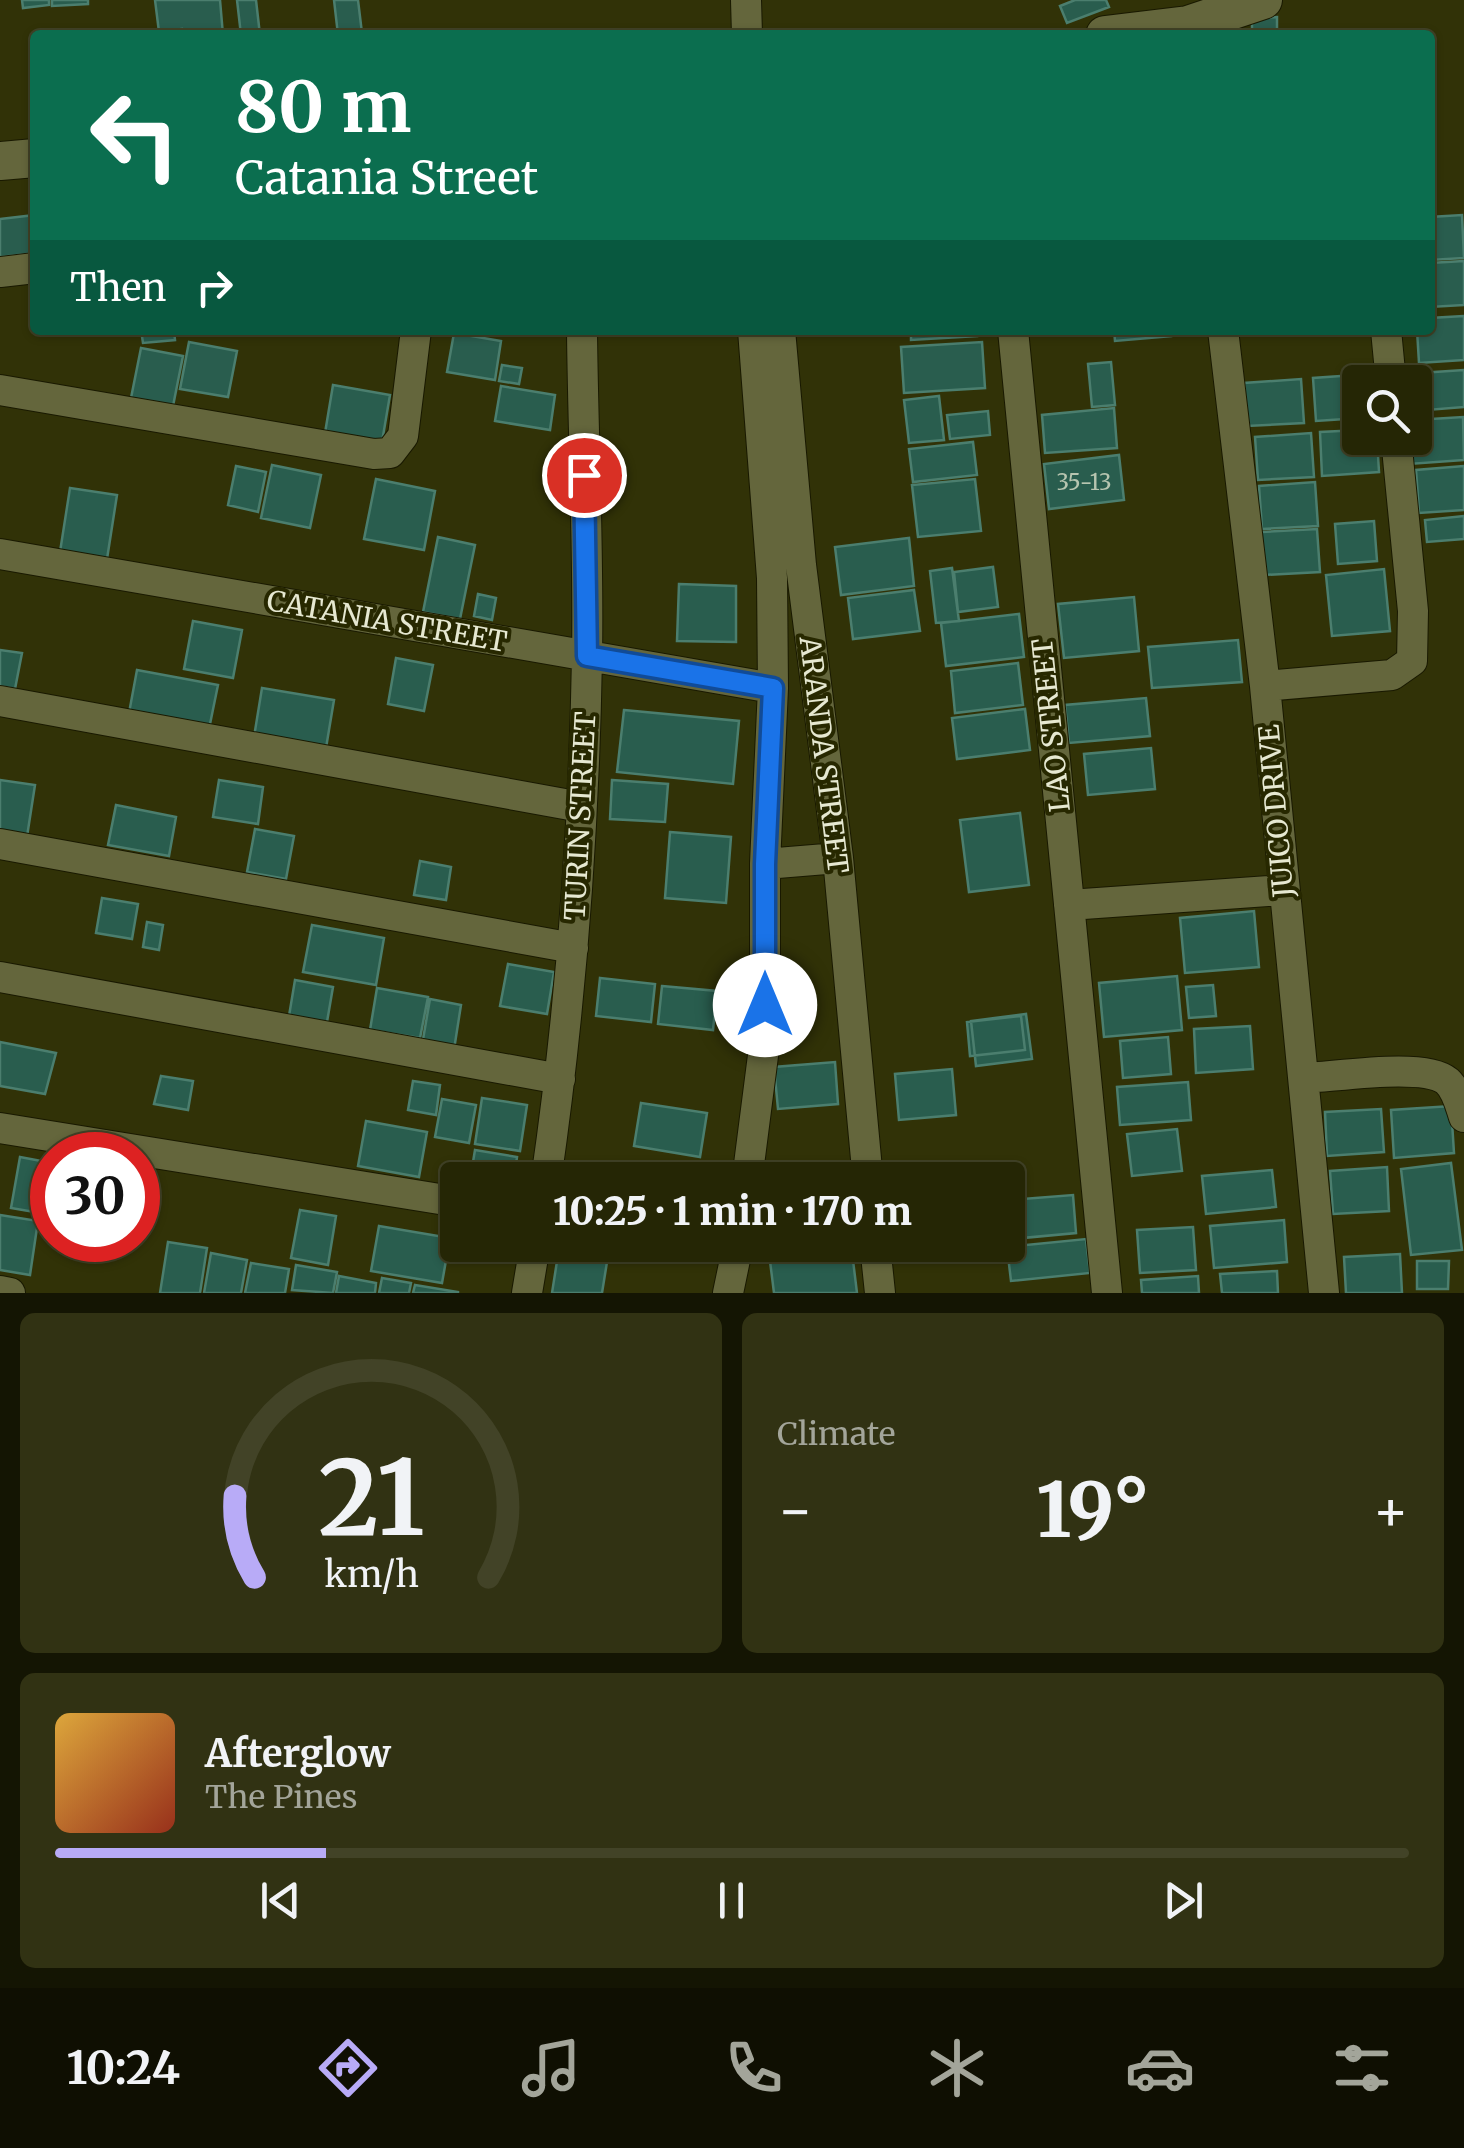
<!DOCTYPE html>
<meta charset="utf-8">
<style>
:root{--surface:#252605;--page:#313213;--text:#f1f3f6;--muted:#a3a59a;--line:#424327;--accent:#b8abf7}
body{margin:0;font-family:Merriweather,serif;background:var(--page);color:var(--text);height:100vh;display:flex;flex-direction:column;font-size:38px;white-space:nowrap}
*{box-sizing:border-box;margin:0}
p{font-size:32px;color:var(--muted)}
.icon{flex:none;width:55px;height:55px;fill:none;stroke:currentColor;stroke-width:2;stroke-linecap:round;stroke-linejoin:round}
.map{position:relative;height:1293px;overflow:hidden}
.details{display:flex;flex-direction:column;gap:20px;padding:20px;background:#141503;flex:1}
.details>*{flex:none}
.hud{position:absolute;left:30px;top:30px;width:1405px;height:305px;border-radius:10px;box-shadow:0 2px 8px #0004,0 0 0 2px var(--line);background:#0b6e4f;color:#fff;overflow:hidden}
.fabs{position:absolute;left:1342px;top:365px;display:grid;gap:20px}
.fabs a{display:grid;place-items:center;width:90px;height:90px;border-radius:10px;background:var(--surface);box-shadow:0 2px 8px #0004,0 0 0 2px var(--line);font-size:50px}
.speed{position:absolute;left:30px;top:1132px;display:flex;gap:20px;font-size:50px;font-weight:700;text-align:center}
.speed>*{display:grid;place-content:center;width:130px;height:130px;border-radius:50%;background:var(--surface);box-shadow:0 2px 8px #0004,0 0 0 2px var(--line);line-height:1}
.speed .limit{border:15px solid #d22;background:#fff;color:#111}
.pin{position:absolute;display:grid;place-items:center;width:85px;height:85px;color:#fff;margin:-42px;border:5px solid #fff;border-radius:50%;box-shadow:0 2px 10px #0007}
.me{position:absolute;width:110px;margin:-55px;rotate:0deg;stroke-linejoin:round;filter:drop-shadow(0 0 8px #0008)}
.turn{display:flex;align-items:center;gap:35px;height:210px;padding:0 40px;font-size:45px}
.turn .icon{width:130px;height:130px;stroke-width:2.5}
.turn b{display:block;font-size:70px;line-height:85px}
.then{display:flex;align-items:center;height:95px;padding:0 40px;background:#0003;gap:20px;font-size:38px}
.big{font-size:75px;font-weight:800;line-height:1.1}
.details .tile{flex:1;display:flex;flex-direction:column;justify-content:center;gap:15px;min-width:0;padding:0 35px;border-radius:15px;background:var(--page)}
.details .dial{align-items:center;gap:0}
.dial svg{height:260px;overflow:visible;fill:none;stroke:var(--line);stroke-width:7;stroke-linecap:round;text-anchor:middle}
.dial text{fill:var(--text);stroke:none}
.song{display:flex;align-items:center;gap:30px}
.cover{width:120px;height:120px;border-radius:15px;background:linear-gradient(135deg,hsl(40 70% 55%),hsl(10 70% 35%))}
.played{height:10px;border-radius:5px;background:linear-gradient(90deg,var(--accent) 20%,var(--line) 20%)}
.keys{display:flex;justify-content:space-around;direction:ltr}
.heat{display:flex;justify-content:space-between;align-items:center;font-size:55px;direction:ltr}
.details .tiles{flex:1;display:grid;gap:20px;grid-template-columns:1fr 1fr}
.tile:last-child{grid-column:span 2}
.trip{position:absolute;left:440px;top:1162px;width:585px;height:100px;border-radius:10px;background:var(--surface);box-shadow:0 2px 8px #0004,0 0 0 2px var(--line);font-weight:800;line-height:100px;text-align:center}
.dock{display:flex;height:160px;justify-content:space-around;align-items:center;background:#0f0f02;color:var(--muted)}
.dock .icon{width:70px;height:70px}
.dock .selected{color:var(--accent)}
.dock b{font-size:45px;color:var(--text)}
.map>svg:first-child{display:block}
</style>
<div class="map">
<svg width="1464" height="1293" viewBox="0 0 1464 1293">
<rect width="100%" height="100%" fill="#313207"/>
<path fill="#295d4e" stroke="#4b7e6e" stroke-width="2.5" d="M22,0H49V5L23,8Z
M52,0H88V4L52,6Z
M155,0H220L223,35H183L182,29L159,32Z
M237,0H256L260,35H241Z
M334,0H358L362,33L338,35Z
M1075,0H1106L1109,7L1067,23L1060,6Z
M1277,17V35H1252V18Z
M35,215V253L0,257V219Z
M1462,215L1464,258L1430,260V217Z
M1464,261V305L1430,307V263Z
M1464,316V360L1419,363L1417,330H1430V318Z
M141,330H174L175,340L143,343Z
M612,330H664V332L612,335Z
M911,330H976L977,336L911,340Z
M1114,330H1170L1171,336L1115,341Z
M454,333L501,341L495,380L447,372Z
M189,342L237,351L228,397L180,389Z
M982,342L985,388L904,393L901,347Z
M141,348L183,356L173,406L131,398Z
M1111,362L1115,405L1092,407L1088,364Z
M502,365L522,368L519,384L499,381Z
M1464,370V407L1415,411V382H1405V374Z
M1369,374L1370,382H1360V418L1316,421L1313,378Z
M1301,379L1304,423L1247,426L1244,383Z
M333,385L390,395L382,442L325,433Z
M501,386L555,395L550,430L495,421Z
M939,396L944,440L909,443L904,400Z
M1114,408L1117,448L1045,453L1042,415Z
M988,411L990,435L950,439L947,415Z
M1463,417L1464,460L1409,464L1408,438H1415V420Z
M1360,430V438H1377L1379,472L1322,476L1320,432Z
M1311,433L1314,477L1258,480L1255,437Z
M973,442L977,475L913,482L909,449Z
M1119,455L1124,500L1049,509L1044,464Z
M272,465L321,475L310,528L261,518Z
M236,466L266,472L258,512L228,505Z
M1464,466V510L1419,513L1416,470Z
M376,479L435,491L424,550L364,539Z
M975,479L981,531L918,537L912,485Z
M1315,482L1318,526L1262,529L1259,486Z
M70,488L117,495L107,559L60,552Z
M1464,516V539L1427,542L1425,520Z
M1374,521L1377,561L1338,564L1335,524Z
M1317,529L1320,572L1264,575L1261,532Z
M438,537L475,545L460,619L423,612Z
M909,538L914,586L841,595L835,547Z
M993,567L998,607L958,612L954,572Z
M952,568L959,621L936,623L930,571Z
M1384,569L1390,631L1332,636L1326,575Z
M679,584L736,586V642L677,641Z
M914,590L920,631L853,639L848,598Z
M478,594L496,598L492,620L474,616Z
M1134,597L1139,651L1064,658L1058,604Z
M1019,614L1024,657L946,666L941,623Z
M193,621L242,630L233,678L184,669Z
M1238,640L1242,682L1152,688L1148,647Z
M0,650L22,653L15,689L0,686Z
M396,658L433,665L424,711L388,704Z
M1018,663L1023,705L955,713L951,671Z
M137,670L218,685L209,729L129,713Z
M262,688L334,700L326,748L254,737Z
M1146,698L1150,736L1069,743L1065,705Z
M1025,709L1030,750L957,759L952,718Z
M624,710L739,721L733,784L617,772Z
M1151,748L1155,789L1088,795L1084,754Z
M0,780L35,785L26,843L0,839Z
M219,780L263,787L258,824L213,817Z
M612,780L668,784L665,822L610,819Z
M116,805L176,817L169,856L108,845Z
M1020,813L1029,885L969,892L960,820Z
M255,829L294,836L286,879L247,872Z
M670,832L731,837L726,903L665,898Z
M420,861L451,867L446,900L414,895Z
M102,898L138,904L132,939L96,933Z
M1254,911L1259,967L1185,973L1180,918Z
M147,922L163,925L159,950L143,947Z
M312,925L384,938L376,985L303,972Z
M508,964L554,972L547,1014L500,1006Z
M1177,976L1182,1030L1104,1037L1099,983Z
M600,978L655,984L651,1022L596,1016Z
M295,980L333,987L327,1022L289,1016Z
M1213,985L1216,1016L1189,1018L1186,987Z
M662,986L717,991L713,1030L658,1024Z
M377,988L428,997L420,1038L370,1030Z
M430,999L461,1005L453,1056L421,1051Z
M1026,1014L1032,1059L976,1066L971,1021Z
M1021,1016L1025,1050L970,1056L967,1022Z
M1250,1026L1253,1069L1196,1073L1194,1029Z
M1168,1037L1171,1074L1123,1078L1120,1041Z
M0,1042L56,1053L45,1094L0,1086Z
M835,1062L838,1104L778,1109L774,1067Z
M952,1069L956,1115L899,1120L895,1074Z
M161,1076L193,1081L188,1110L154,1104Z
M413,1081L440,1085L436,1115L408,1110Z
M1188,1082L1191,1120L1120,1125L1117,1087Z
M482,1098L527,1105L520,1151L475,1144Z
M442,1099L476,1105L469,1143L435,1137Z
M641,1103L707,1113L700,1157L634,1146Z
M1451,1106L1454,1153L1394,1158L1391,1110Z
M1381,1109L1384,1152L1327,1156L1325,1112Z
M366,1121L427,1132L419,1177L358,1166Z
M1177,1129L1182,1171L1132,1176L1127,1134Z
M475,1150L517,1157L514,1180H470Z
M20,1157L52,1163V1215L11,1208Z
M1451,1163L1462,1250L1411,1255L1401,1169Z
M1387,1167L1389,1211L1333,1214L1330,1171Z
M1272,1170L1276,1207L1206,1214L1202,1176Z
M138,1177L145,1178L138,1224Z
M1073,1195L1076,1233L1012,1239L1008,1200Z
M300,1210L336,1216L328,1265L291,1258Z
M0,1215L38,1221L30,1275L0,1270Z
M1284,1220L1287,1262L1214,1268L1210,1226Z
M379,1226L450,1238L442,1283L371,1271Z
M1193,1227L1196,1270L1140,1273L1137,1230Z
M1086,1239L1090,1273L1011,1281L1007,1247Z
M57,1240H99L97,1251L57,1244Z
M168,1242L207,1248L200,1293H160Z
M852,1252L857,1293H774L770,1261Z
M211,1253L247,1260L241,1293H204Z
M1400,1254L1402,1293H1346L1344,1257Z
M558,1255L607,1262L602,1293H552Z
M1417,1261H1449L1448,1289H1417Z
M251,1263L289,1269L285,1293H245Z
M296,1265L337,1272L333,1293L292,1290Z
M1277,1271L1278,1293H1222L1220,1274Z
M339,1276L376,1283L375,1293H336Z
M1198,1276L1199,1293H1142L1141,1280Z
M382,1278L411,1283L409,1293H379Z
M415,1285L458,1292V1293H413Z"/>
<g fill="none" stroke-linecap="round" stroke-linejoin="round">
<g stroke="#191900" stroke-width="32">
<path id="minor" d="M746,0L747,35
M0,272L35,268
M780,330L801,565L838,858L868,1180
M1013,330L1107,1293
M1223,330L1265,686L1324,1293
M1386,330L1391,382
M0,390L374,454L390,453L403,436L416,330
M0,554L773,688
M1265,686L1392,675L1412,661L1413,611L1396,438
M0,701L581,807
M0,844L573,948
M765,864L838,858
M1069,905L1283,890
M0,977L560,1079
M1304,1078C1335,1077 1424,1062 1447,1081C1457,1090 1460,1105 1464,1117
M0,1128L458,1202
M546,1180C571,1007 584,832 587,657C589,548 583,439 582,330
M747,1180L765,1040V864L773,688L772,578L753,330
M875,1245L880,1293
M0,1291L10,1293
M527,1293L535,1245
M728,1293L738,1245"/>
</g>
<g stroke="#191900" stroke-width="40">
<path id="tertiary" d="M1105,35L1188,25L1263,0
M0,161L35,158"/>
</g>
<use href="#minor" stroke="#64663c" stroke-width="30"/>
<use href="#tertiary" stroke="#64663c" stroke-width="38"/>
</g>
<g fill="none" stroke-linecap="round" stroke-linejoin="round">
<g stroke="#114b97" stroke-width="25">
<path id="route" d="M584,475L587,656L773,688L765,864V1005"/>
</g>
<use href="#route" stroke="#1a73e8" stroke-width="18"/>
</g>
<g text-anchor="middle" stroke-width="8" stroke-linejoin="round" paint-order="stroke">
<g font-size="22" fill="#b7c5b0">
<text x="1084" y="490">35-13</text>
</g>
<g font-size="28" fill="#e6e8d1" stroke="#272800">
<text transform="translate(387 621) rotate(10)" y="10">CATANIA STREET</text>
<text transform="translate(1051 725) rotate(-96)" y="10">LAO STREET</text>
<text transform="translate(824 755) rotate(83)" y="10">ARANDA STREET</text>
<text transform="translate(1276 811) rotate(-95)" y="10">JUICO DRIVE</text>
<text transform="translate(580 816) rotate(-87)" y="10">TURIN STREET</text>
</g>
</g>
</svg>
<div class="fabs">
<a><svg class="icon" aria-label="search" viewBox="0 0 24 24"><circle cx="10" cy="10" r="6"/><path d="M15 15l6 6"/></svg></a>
</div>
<div class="speed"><div class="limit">30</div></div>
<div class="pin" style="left:584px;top:475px;background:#d93025"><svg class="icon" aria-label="arrive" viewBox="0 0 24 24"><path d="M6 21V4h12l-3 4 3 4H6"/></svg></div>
<svg class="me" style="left:765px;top:1005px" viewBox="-20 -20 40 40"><circle r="19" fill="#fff"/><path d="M0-13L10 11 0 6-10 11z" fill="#1a73e8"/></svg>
<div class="trip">10:25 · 1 min · 170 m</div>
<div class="hud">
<div class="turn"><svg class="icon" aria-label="left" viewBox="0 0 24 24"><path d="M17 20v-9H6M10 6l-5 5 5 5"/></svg><div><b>80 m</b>Catania Street</div></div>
<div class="then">Then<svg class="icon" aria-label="right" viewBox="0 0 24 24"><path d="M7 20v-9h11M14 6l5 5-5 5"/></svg></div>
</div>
</div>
<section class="details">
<div class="tiles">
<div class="tile dial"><svg viewBox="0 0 100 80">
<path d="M14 69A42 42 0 1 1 86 69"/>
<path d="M14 69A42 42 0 0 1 8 44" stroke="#b8abf7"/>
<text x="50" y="56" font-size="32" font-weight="700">21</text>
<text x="50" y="72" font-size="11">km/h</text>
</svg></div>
<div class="tile"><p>Climate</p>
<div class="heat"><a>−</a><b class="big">19°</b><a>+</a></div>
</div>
<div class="tile">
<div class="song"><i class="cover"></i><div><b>Afterglow</b><p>The Pines</p></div></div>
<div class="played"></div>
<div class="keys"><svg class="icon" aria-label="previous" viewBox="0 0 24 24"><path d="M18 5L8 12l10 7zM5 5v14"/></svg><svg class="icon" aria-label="pause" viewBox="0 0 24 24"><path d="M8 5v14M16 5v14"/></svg><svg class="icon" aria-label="next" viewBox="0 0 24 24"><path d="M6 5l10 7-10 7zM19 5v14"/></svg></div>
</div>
</div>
</section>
<nav class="dock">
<b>10:24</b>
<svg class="icon selected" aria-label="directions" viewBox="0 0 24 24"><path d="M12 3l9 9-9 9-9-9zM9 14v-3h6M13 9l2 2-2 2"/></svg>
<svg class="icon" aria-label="music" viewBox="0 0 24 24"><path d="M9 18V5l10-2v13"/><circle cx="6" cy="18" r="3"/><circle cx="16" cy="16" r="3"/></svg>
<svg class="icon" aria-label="phone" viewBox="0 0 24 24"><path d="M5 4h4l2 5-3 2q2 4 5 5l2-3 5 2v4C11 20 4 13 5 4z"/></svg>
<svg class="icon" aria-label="climate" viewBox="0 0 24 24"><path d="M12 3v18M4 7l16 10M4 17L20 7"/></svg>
<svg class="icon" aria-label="car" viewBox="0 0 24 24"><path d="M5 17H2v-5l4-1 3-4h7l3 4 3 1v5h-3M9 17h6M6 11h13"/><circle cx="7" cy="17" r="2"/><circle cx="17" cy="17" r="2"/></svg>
<svg class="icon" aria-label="filters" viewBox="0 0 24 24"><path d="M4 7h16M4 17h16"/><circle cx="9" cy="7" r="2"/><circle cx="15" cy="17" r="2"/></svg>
</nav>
